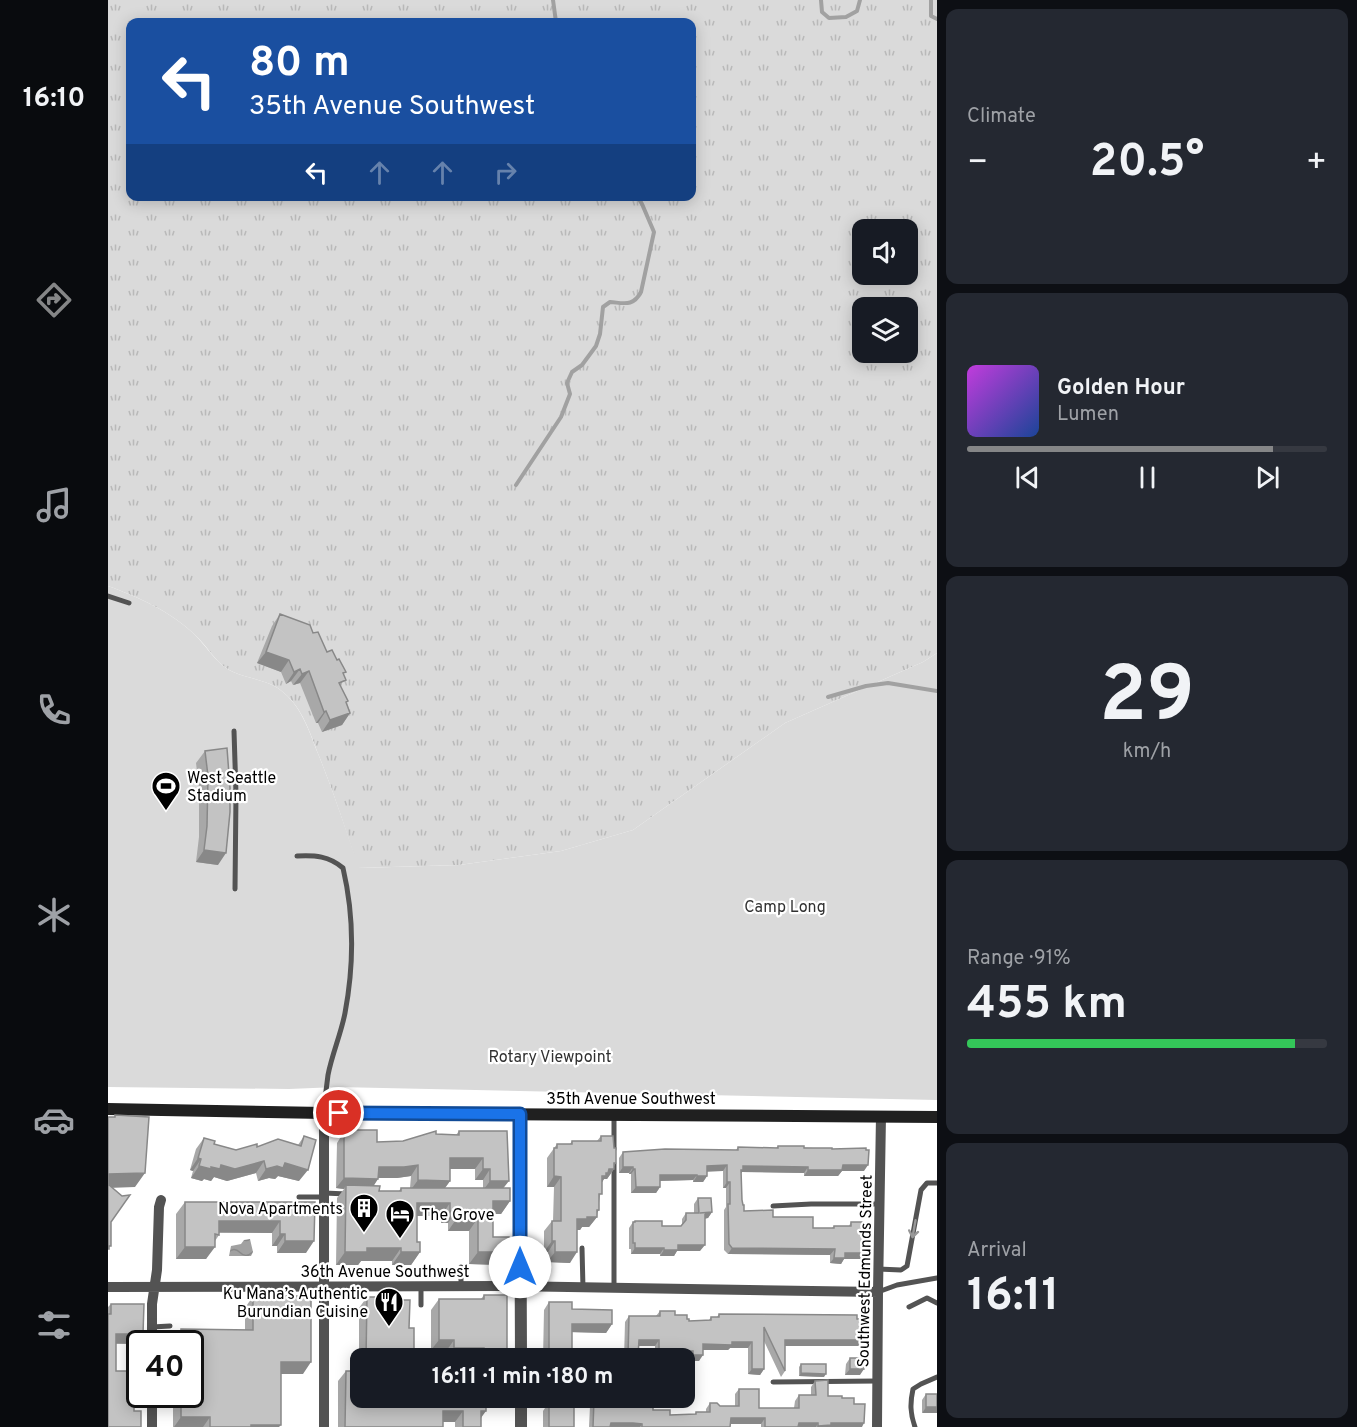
<!DOCTYPE html>
<meta charset="utf-8">
<style>
:root{--surface:#171b24;--page:#242831;--text:#f1f3f6;--muted:#9ea1a6;--line:#363941;--accent:#858687}
body{margin:0;font-family:Overpass,sans-serif;background:var(--page);color:var(--text);height:100vh;display:flex;flex-direction:column;font-size:22px;white-space:nowrap}
*{box-sizing:border-box;margin:0}
p{font-size:20px;color:var(--muted)}
.icon{flex:none;width:33px;height:33px;fill:none;stroke:currentColor;stroke-width:2;stroke-linecap:round;stroke-linejoin:round}
.map{position:relative;flex:1;overflow:hidden}
.sheet{display:flex;flex-direction:column;gap:9px;padding:9px;background:#0d0f14;width:420px}
.sheet>*{flex:none}
.top-card{position:absolute;left:18px;top:18px;width:570px;height:183px;border-radius:12px;box-shadow:0 3px 15px #0003;background:#1a4fa0;color:#fff;overflow:hidden}
.buttons{position:absolute;left:744px;top:219px;display:grid;gap:12px}
.buttons a{display:grid;place-items:center;width:66px;height:66px;border-radius:12px;background:var(--surface);box-shadow:0 3px 15px #0003;font-size:30px}
.speed{position:absolute;left:18px;top:1330px;display:flex;gap:12px;font-size:30px;font-weight:700;text-align:center}
.speed>*{display:grid;place-content:center;width:78px;height:78px;border-radius:50%;background:var(--surface);box-shadow:0 3px 15px #0003;line-height:1}
.speed .limit{border:3px solid #111;border-radius:9px;background:#fff;color:#111}
.pin{position:absolute;display:grid;place-items:center;width:51px;height:51px;color:#fff;margin:-26px;border:3px solid #fff;border-radius:50%;box-shadow:0 2px 6px #0007}
.me{position:absolute;width:66px;margin:-33px;rotate:0deg;stroke-linejoin:round;filter:drop-shadow(0 0 4px #0008)}
.turn{display:flex;align-items:center;gap:21px;height:126px;padding:0 24px;font-size:27px}
.turn .icon{width:78px;height:78px;stroke-width:2.5}
.turn b{display:block;font-size:42px;line-height:51px}
.lanes{display:flex;align-items:center;height:57px;padding:0 24px;background:#0003;justify-content:center;gap:30px;direction:ltr}
.lanes .off{opacity:.35}
.big{font-size:45px;font-weight:700;line-height:1.1}
.sheet .widget{flex:1;display:flex;flex-direction:column;justify-content:center;gap:9px;min-width:0;padding:0 21px;border-radius:12px;background:var(--page)}
.sheet .dial{align-items:center;gap:0}
.dial b{font-size:78px;line-height:1}
.song{display:flex;align-items:center;gap:18px}
.cover{width:72px;height:72px;border-radius:9px;background:linear-gradient(135deg,hsl(290 70% 55%),hsl(220 70% 35%))}
.played{height:6px;border-radius:3px;background:linear-gradient(90deg,var(--accent) 85%,var(--line) 85%)}
.keys{display:flex;justify-content:space-around;direction:ltr}
.heat{display:flex;justify-content:space-between;align-items:center;font-size:33px;direction:ltr}
.charge{height:9px;border-radius:4px;background:linear-gradient(90deg,#34c759 91%,var(--line) 0)}
.trip{position:absolute;left:242px;top:1348px;width:345px;height:60px;border-radius:12px;background:var(--surface);box-shadow:0 3px 15px #0003;font-weight:700;line-height:60px;text-align:center}
main{display:flex;flex:1;min-height:0}
.tab-bar{display:flex;flex-direction:column;width:108px;justify-content:space-around;align-items:center;background:#090b0e;color:var(--muted)}
.tab-bar .icon{width:42px;height:42px}
.tab-bar .active{color:var(--accent)}
.tab-bar b{font-size:27px;color:var(--text)}
.map>svg:first-child{display:block}
</style>
<main>
<nav class="tab-bar">
<b>16:10</b>
<svg class="icon active" aria-label="directions" viewBox="0 0 24 24"><path d="M12 3l9 9-9 9-9-9zM9 14v-3h6M13 9l2 2-2 2"/></svg>
<svg class="icon" aria-label="music" viewBox="0 0 24 24"><path d="M9 18V5l10-2v13"/><circle cx="6" cy="18" r="3"/><circle cx="16" cy="16" r="3"/></svg>
<svg class="icon" aria-label="phone" viewBox="0 0 24 24"><path d="M5 4h4l2 5-3 2q2 4 5 5l2-3 5 2v4C11 20 4 13 5 4z"/></svg>
<svg class="icon" aria-label="climate" viewBox="0 0 24 24"><path d="M12 3v18M4 7l16 10M4 17L20 7"/></svg>
<svg class="icon" aria-label="car" viewBox="0 0 24 24"><path d="M5 17H2v-5l4-1 3-4h7l3 4 3 1v5h-3M9 17h6M6 11h13"/><circle cx="7" cy="17" r="2"/><circle cx="17" cy="17" r="2"/></svg>
<svg class="icon" aria-label="filters" viewBox="0 0 24 24"><path d="M4 7h16M4 17h16"/><circle cx="9" cy="7" r="2"/><circle cx="15" cy="17" r="2"/></svg>
</nav>
<div class="map">
<svg width="829" height="1427" viewBox="0 0 829 1427">
<defs>
<pattern id="grass-tufts" width="24" height="20" patternUnits="userSpaceOnUse" patternTransform="scale(1.5)"><rect width="24" height="20" fill="#dadada"/><path d="M3 7l-1-3M5 7V3M7 7l1-3M15 17l-1-3M17 17v-4M19 17l1-3" fill="none" stroke="#b9b9b9"/></pattern>
<pattern id="water-waves" width="16" height="10" patternUnits="userSpaceOnUse" patternTransform="scale(1.5)"><rect width="16" height="10" fill="#a1a1a1"/><path d="M0 5q4-4 8 0t8 0" fill="none" stroke="#898989"/></pattern>
</defs>
<rect width="100%" height="100%" fill="#fff"/>
<path fill="url(#grass-tufts)" fill-rule="evenodd" d="M0,0H829V653L815,662L677,723L525,830L453,851L351,865L250,868C238,830 226,793 211,756C202,733 195,709 176,693C159,677 132,680 114,665C104,656 97,644 87,635C64,612 30,597 0,586ZM22,22H584V196H22ZM754,230H800V274H754ZM754,308H800V352H754Z"/>
<path fill="#dadada" d="M0,586C30,597 64,612 87,635C97,645 104,656 114,665C132,680 159,677 176,693C195,709 202,734 211,756C226,793 238,830 251,868L351,865L453,851L525,830L677,723L815,662L829,653V1100L229,1087L181,1089L0,1087Z"/>
<path fill="url(#water-waves)" d="M142,1239L145,1252L143,1256H121L123,1246L133,1244L136,1240Z"/>
<g fill="none" stroke-linecap="round" stroke-linejoin="round">
<path stroke="#a1a1a1" stroke-width="4" d="M445,0L448,22
M713,0L714,12L721,18L738,17L749,11L752,0
M823,0V16L829,19
M408,485L453,417L462,394L459,383L464,372L474,365L488,346L492,334L495,307L502,302C516,303 525,307 533,292L546,232L534,204L529,196
M720,697L758,686L780,683L829,691"/>
<path stroke="#535353" stroke-width="5" d="M0,596L21,603
M126,731L128,794L127,889
M189,856C207,855 221,856 235,868C246,915 246,965 237,1013C233,1034 224,1054 220,1075C218,1087 217,1099 217,1111
M506,1116V1149
M506,1164V1287
M216,1193L239,1194
M191,1197H216
M665,1206L703,1204H771
M474,1248L475,1288
M353,1267V1286
M770,1269L793,1270L799,1266L813,1190L819,1183H829
M313,1286V1305
M770,1292L789,1285L829,1278
M801,1307L819,1298L829,1303
M44,1327L62,1326
M25,1354H32
M665,1382L770,1381
M807,1427C802,1413 802,1403 805,1389L813,1384L829,1377"/>
<path stroke="#535353" stroke-width="10" d="M216,1113V1427
M0,1287L395,1286L770,1292
M44,1344V1304L49,1270L51,1207L53,1200
M44,1395V1427
M769,1427L770,1292L773,1116"/>
<path stroke="#535353" stroke-width="12" d="M412,1114L413,1359
M413,1427V1398"/>
<path stroke="#202020" stroke-width="12" d="M0,1109L216,1113L829,1117"/>
</g>
<path fill="#a8a8a8" fill-rule="evenodd" d="M172,614L205,633L236,674L233,687L242,713L234,725L214,732L210,723H208L192,683L185,685L183,681L178,684L173,672L149,663L164,626Z
M97,751L110,865L88,862L91,837V788L88,763Z
M240,1130L269,1142L295,1141L328,1134L348,1135L351,1131H399L395,1188L402,1201L393,1214H385V1237L401,1252L392,1265L361,1264V1231H340V1223H333V1216H309V1242L312,1252L303,1265H284V1261H253L250,1265H228L229,1198L236,1189L228,1188L229,1143L236,1132H238ZM342,1169H367V1180H375V1188H337L342,1181ZM303,1176L302,1188H293L291,1191H271L265,1186L270,1178H289Z
M196,1136L191,1181L170,1176L167,1179L161,1178L150,1181L148,1173L119,1181L106,1177L103,1181L96,1179L94,1181L83,1178L85,1171L82,1170L88,1149L96,1138L106,1144L128,1150L149,1147L190,1145Z
M493,1136L508,1163L506,1166V1169L499,1179H496L494,1182L489,1217L481,1227H474L472,1230H469L462,1263L439,1262L440,1252H436V1231L444,1221H445L446,1187H439V1158L449,1144H462L464,1141H489Z
M670,1146L724,1149L756,1171H734L730,1176H696V1173L634,1172L633,1173L634,1200L636,1211L665,1217L705,1228H724L726,1226H741L743,1222L754,1231L760,1250L752,1259H736L733,1264L722,1263V1255L620,1254L616,1250V1210L618,1207V1188H615V1171H599V1176L595,1182H585V1180L552,1181V1187L548,1193H523V1174H521V1173H511V1158L515,1152L628,1150L630,1147L668,1148Z
M590,1198L604,1212L600,1218L597,1219L592,1251H569L566,1256H552V1254H523V1249H521V1228L525,1222L527,1221L554,1226H573L574,1225V1219L578,1213H586V1204Z
M77,1202H207L198,1253H169V1246H164V1233H111V1235L107,1241L98,1259H68V1214Z
M376,1295L398,1359H339V1350H323V1310L331,1299H373Z
M145,1296L195,1374H173L171,1427H65V1395H82V1344H65V1341L73,1329L137,1330V1308Z
M259,1297L282,1300L301,1328L306,1359H252V1398H378L373,1418V1427H347V1422H335V1427H230V1381L238,1371H251V1308Z
M441,1302L464,1309L504,1324L498,1333L464,1332V1359H435L436,1310Z
M3,1304L29,1344H8V1371L32,1394L26,1401V1411L0,1427V1307Z
M552,1311L567,1315L581,1321L601,1320L603,1317H609L611,1314L749,1319L754,1346H677V1371L673,1377L656,1341V1369L652,1375L640,1374V1348H622L620,1350H595L591,1361H581L580,1357L547,1356V1346H530L528,1359H516L517,1322L521,1316H548Z
M742,1358L752,1375H737L738,1364Z
M693,1364L716,1377L691,1376V1367Z
M707,1381L720,1396L734,1398L746,1404L754,1427H653V1424H622V1427H481L482,1406H479V1398H500V1405L545,1410L562,1415L587,1414L588,1412H598V1409L602,1403L612,1406H627V1394L631,1389L651,1408H686L687,1401L691,1395H703V1387Z
M818,1394H829L814,1413V1400Z
M441,1402L466,1427H435V1411Z"/>
<path fill="#888" d="M158,652L181,660L173,672L149,663Z
M192,669L183,681L178,684L186,672Z
M201,671L192,683L185,685L194,674Z
M218,711L210,723H208L216,712Z
M242,713L234,725L214,732L222,720Z
M96,850L118,853L110,865L88,862Z
M90,1158L93,1159L85,1171L82,1170Z
M342,1158H375L367,1169H335Z
M156,1161L148,1173L119,1181L106,1177L103,1181L96,1179L94,1181L83,1178L91,1166Z
M177,1163L200,1170L191,1181L170,1176L167,1179L161,1178L150,1181L158,1169Z
M506,1163H508L504,1169H506L499,1179H496L493,1184L487,1187Z
M310,1165L303,1176L289,1178H263L271,1167Z
M619,1165L615,1171L595,1172L599,1166Z
M735,1165H760L756,1171H734L730,1176H696L700,1170Z
M635,1166L700,1167L696,1173L634,1172L631,1176Z
M515,1167H525L521,1173H511Z
M375,1169H382L375,1180H367Z
M525,1169H527L523,1174H521Z
M37,1173L27,1187L0,1188V1174Z
M552,1175H589L585,1180L548,1181Z
M446,1176L453,1177L446,1187H439Z
M589,1176H599L595,1182H585Z
M236,1178L270,1179L263,1190L238,1185L236,1189L228,1188Z
M310,1180L342,1181L334,1192L302,1191Z
M382,1181H401L393,1191L374,1192Z
M619,1182H622L618,1188H615Z
M528,1187H552L548,1193H523Z
M385,1201H402L393,1214H376Z
M309,1203H342L333,1216H300Z
M489,1210H491L486,1217H489L481,1227H474L472,1230H462L469,1219L479,1217Z
M342,1211H349L340,1223H333Z
M604,1212L600,1218L588,1219L592,1213Z
M349,1218H370L361,1231H340Z
M111,1221H172L164,1233L103,1232Z
M172,1234H177L169,1246H164Z
M177,1241H206L198,1253H169Z
M444,1241H447L440,1252H436Z
M570,1245H597L592,1251H569L566,1256H552L556,1250Z
M77,1247H107L98,1259H68Z
M259,1248H293L284,1261H253L250,1265H228L237,1252Z
M527,1248H556L552,1254H523Z
M624,1248L727,1249L722,1255L620,1254Z
M756,1250H760L752,1259H736L733,1264L722,1263L726,1258L737,1253Z
M293,1252H312L303,1265H284Z
M370,1252H401L392,1265L361,1264Z
M447,1252H469L462,1263L439,1262Z
M464,1324H504L498,1333L459,1332Z
M8,1334H35L29,1344L1,1343Z
M331,1340H346L339,1350H323Z
M531,1340H551L547,1346H527Z
M677,1340H758L754,1346H673Z
M624,1342H644L640,1348H622L620,1350H590L595,1344Z
M346,1348H376L368,1359H339Z
M551,1350L585,1351L580,1357L547,1356Z
M585,1355H595L591,1361H581Z
M520,1356H530L528,1359H518Z
M173,1362H203L195,1374H165Z
M644,1369H656L652,1375L640,1374Z
M742,1369H756L752,1375H737Z
M693,1373L718,1374L716,1377L691,1376Z
M26,1392H32V1394L26,1402Z
M483,1400H486L482,1406H479Z
M818,1407H829V1413H814Z
M335,1411H355L347,1422H327Z
M373,1411H378L370,1422Z
M73,1417H102L95,1427H66Z
M623,1418H657L653,1424H618Z
M503,1423H525L534,1424L532,1427H500Z
M691,1423H710L708,1427H688Z
M723,1423H756L754,1427H709L710,1426Z
M143,1425H173L171,1427H141Z"/>
<path fill="#c3c3c3" stroke="#888" stroke-width="1.5" d="M172,614L202,625L205,633L210,632L219,652L224,650L229,660L231,659L238,672L235,673L238,680L231,683L240,701L238,702L242,713L222,720L218,711L216,712L201,671L194,674L192,669L186,672L181,660L158,652Z
M119,748L122,788V812L118,853L96,850L99,826L100,776L97,751Z
M7,1115L41,1117L37,1173L0,1174V1117H7Z
M240,1130H269V1142L295,1141L328,1131V1134L351,1135V1131H399L401,1181H382V1169H375V1158H342V1181L310,1180V1165L296,1167H271L270,1179L236,1178V1132H239Z
M196,1136L208,1140L200,1170L177,1163L175,1168L169,1166L158,1169L156,1161L127,1169L113,1165L112,1169L103,1167V1169L91,1166L93,1159L90,1158L96,1138L107,1141L106,1144L128,1150L149,1144V1147L170,1139L193,1146Z
M493,1136H505L506,1148H508V1163H506V1169H501L500,1173H498V1176H494V1194H491V1210H489V1217H479V1219H469V1252H447V1241H444V1221H453V1177L446,1176V1148H449V1144H464V1141H493Z
M670,1146H696V1148H724V1149L758,1148V1150H761L760,1165H735L734,1170H700V1167L635,1166V1170H633L634,1200L635,1205H636V1211L665,1210V1217H705V1228H726V1226H743V1222H754V1231L760,1232V1250H756V1253H737V1258H726L727,1249L624,1248L621,1244L620,1204H622V1182H619V1165L599,1166V1176H589V1175H552V1187H528L527,1169H525V1167H515V1152L557,1149L630,1150V1147L670,1148Z
M0,1184L14,1196L22,1195L3,1222V1246H1V1249H0Z
M238,1185L272,1186L271,1191H293V1188H402V1201H385V1237H401V1252H370V1218H349V1211H342V1203H309V1242H312V1252H293V1248H259V1252H237Z
M590,1198H603L604,1212L592,1213H597V1245H570V1250H556V1248H527V1243H525V1222H527V1221H554V1226H573L578,1220V1213H591Z
M77,1202H207L206,1241H177V1234H172V1221H111V1235L107,1234V1247H77Z
M376,1295H399V1358H395V1359H376V1348H346V1340H331V1299H376Z
M145,1296H203V1362H173V1425H143V1427H102V1417H73V1395H82V1344H73V1329L145,1330Z
M259,1297H282V1300H302L301,1328H306V1359H258Z
M441,1302H464V1309L504,1310V1324H464V1359H441Z
M3,1304H36L35,1334H8V1371H32V1392H26V1411H33V1427H0V1314H3Z
M552,1311H567V1315H579V1319H581V1321L603,1320V1317H611V1314L749,1315V1319H758V1340H677V1371L656,1327V1369H644V1342H624V1345L595,1344V1355H585V1351L551,1350V1340H531L530,1356H520L521,1316H552Z
M742,1358H756V1369H742Z
M693,1364H718V1374L693,1373Z
M238,1371H252V1398H378V1411H373V1427H355V1411H335V1427H237Z
M720,1380V1396H734V1398H746V1404H757L756,1423H723V1425L710,1426V1423H691L690,1427H657V1418H623L622,1427H534V1424L525,1423H503L502,1427H485L486,1400H483V1398H500V1405L545,1406V1410H562V1415L588,1414V1412H602V1403H609L612,1406H631V1389H651V1408H691V1395H708L707,1381Z
M818,1394H829V1407H818Z
M441,1402H466V1427H441Z"/>
<defs><path id="oneway-shaft" d="M-6 0H5M1.5-3L5.5 0L1.5 3" fill="none" stroke-width="1.6" stroke-linecap="round" stroke-linejoin="round" transform="scale(1.5)"/></defs>
<use stroke="#989898" href="#oneway-shaft" transform="translate(806 1229) rotate(100)"/>
<g fill="none" stroke-linecap="round" stroke-linejoin="round">
<g stroke="#114b97" stroke-width="15">
<path id="route" d="M231,1113L412,1114V1267"/>
</g>
<use href="#route" stroke="#1a73e8" stroke-width="10"/>
</g>
<defs>
<g id="stadium-pin" transform="scale(1.5)"><path d="M0 17L-7.5 6A9.5 9.5 0 1 1 7.5 6Z" fill="#000" stroke="#fff"/><path d="M0-5a6.5 5 0 1 0 0 10a6.5 5 0 1 0 0-10ZM-3.5-1.8h7v3.6h-7Z" fill="#fff"/></g>
<g id="building-pin" transform="scale(1.5)"><path d="M0 17L-7.5 6A9.5 9.5 0 1 1 7.5 6Z" fill="#000" stroke="#fff"/><path d="M-4-6H4V6H1V3H-1V6H-4ZM-2.5-4.3h1.7v1.8h-1.7ZM.8-4.3h1.7v1.8H.8ZM-2.5-1h1.7V.8h-1.7ZM.8-1h1.7V.8H.8Z" fill="#fff"/></g>
<g id="hotel-pin" transform="scale(1.5)"><path d="M0 17L-7.5 6A9.5 9.5 0 1 1 7.5 6Z" fill="#000" stroke="#fff"/><path d="M-6-4.5h1.5V1H6V5H4.5V3h-9V5H-6ZM-4 0a1.8 1.8 0 1 1 3.6 0ZM.5 0V-2.5h3Q6-2.5 6 0Z" fill="#fff"/></g>
<g id="restaurant-pin" transform="scale(1.5)"><path d="M0 17L-7.5 6A9.5 9.5 0 1 1 7.5 6Z" fill="#000" stroke="#fff"/><path d="M-5-6h1v4h1v-4h1v4h1v-4h1v5L-1.5 .5V6h-2V.5L-5-1ZM5-6V6H3V1.5H1.5Q1.5-4 5-6Z" fill="#fff"/></g>
</defs>
<g fill-rule="evenodd">
<use href="#stadium-pin" x="58" y="786"/>
<use href="#building-pin" x="256" y="1208"/>
<use href="#hotel-pin" x="292" y="1214"/>
<use href="#restaurant-pin" x="281" y="1302"/>
</g>
<g text-anchor="middle" stroke-width="4.5" stroke-linejoin="round" paint-order="stroke">
<g font-size="16" fill="#000" stroke="#fff" text-anchor="start">
<text x="79" y="783">West Seattle<tspan x="79" dy="18">Stadium</tspan></text>
<text x="235" y="1214" text-anchor="end">Nova Apartments</text>
<text x="313" y="1220">The Grove</text>
<text x="260" y="1299" text-anchor="end">Ku Mana’s Authentic<tspan x="260" dy="18">Burundian Cuisine</tspan></text>
</g>
<g font-size="16" fill="#313131" stroke="#fff">
<text x="677" y="912">Camp Long</text>
<text x="442" y="1062">Rotary Viewpoint</text>
</g>
<g font-size="16" fill="#000" stroke="#fff">
<text x="523" y="1104">35th Avenue Southwest</text>
<text x="277" y="1277">36th Avenue Southwest</text>
<text transform="translate(756 1271) rotate(-89)" y="6">Southwest Edmunds Street</text>
</g>
</g>
</svg>
<div class="buttons">
<a><svg class="icon" aria-label="sound" viewBox="0 0 24 24"><path d="M4 9h4l5-4v14l-5-4H4zM17 9q2 3 0 6"/></svg></a>
<a><svg class="icon" aria-label="layers" viewBox="0 0 24 24"><path d="M12 4l9 5-9 5-9-5zM3 14l9 5 9-5"/></svg></a>
</div>
<div class="speed"><div class="limit">40</div></div>
<div class="pin" style="left:231px;top:1113px;background:#d93025"><svg class="icon" aria-label="arrive" viewBox="0 0 24 24"><path d="M6 21V4h12l-3 4 3 4H6"/></svg></div>
<svg class="me" style="left:412px;top:1267px" viewBox="-20 -20 40 40"><circle r="19" fill="#fff"/><path d="M0-13L10 11 0 6-10 11z" fill="#1a73e8"/></svg>
<div class="trip">16:11 · 1 min · 180 m</div>
<div class="top-card">
<div class="turn"><svg class="icon" aria-label="left" viewBox="0 0 24 24"><path d="M17 20v-9H6M10 6l-5 5 5 5"/></svg><div><b>80 m</b>35th Avenue Southwest</div></div>
<div class="lanes"><svg class="icon" aria-label="left" viewBox="0 0 24 24"><path d="M17 20v-9H6M10 6l-5 5 5 5"/></svg><svg class="icon off" aria-label="ahead" viewBox="0 0 24 24"><path d="M12 20V5M6 11l6-6 6 6"/></svg><svg class="icon off" aria-label="ahead" viewBox="0 0 24 24"><path d="M12 20V5M6 11l6-6 6 6"/></svg><svg class="icon off" aria-label="right" viewBox="0 0 24 24"><path d="M7 20v-9h11M14 6l5 5-5 5"/></svg></div>
</div>
</div>
<section class="sheet">
<div class="widget"><p>Climate</p>
<div class="heat"><a>−</a><b class="big">20.5°</b><a>+</a></div>
</div>
<div class="widget">
<div class="song"><i class="cover"></i><div><b>Golden Hour</b><p>Lumen</p></div></div>
<div class="played"></div>
<div class="keys"><svg class="icon" aria-label="previous" viewBox="0 0 24 24"><path d="M18 5L8 12l10 7zM5 5v14"/></svg><svg class="icon" aria-label="pause" viewBox="0 0 24 24"><path d="M8 5v14M16 5v14"/></svg><svg class="icon" aria-label="next" viewBox="0 0 24 24"><path d="M6 5l10 7-10 7zM19 5v14"/></svg></div>
</div>
<div class="widget dial"><b>29</b><p>km/h</p></div>
<div class="widget"><p>Range · 91%</p><b class="big">455 km</b><div class="charge"></div></div>
<div class="widget"><p>Arrival</p><b class="big">16:11</b></div>
</section>
</main>
